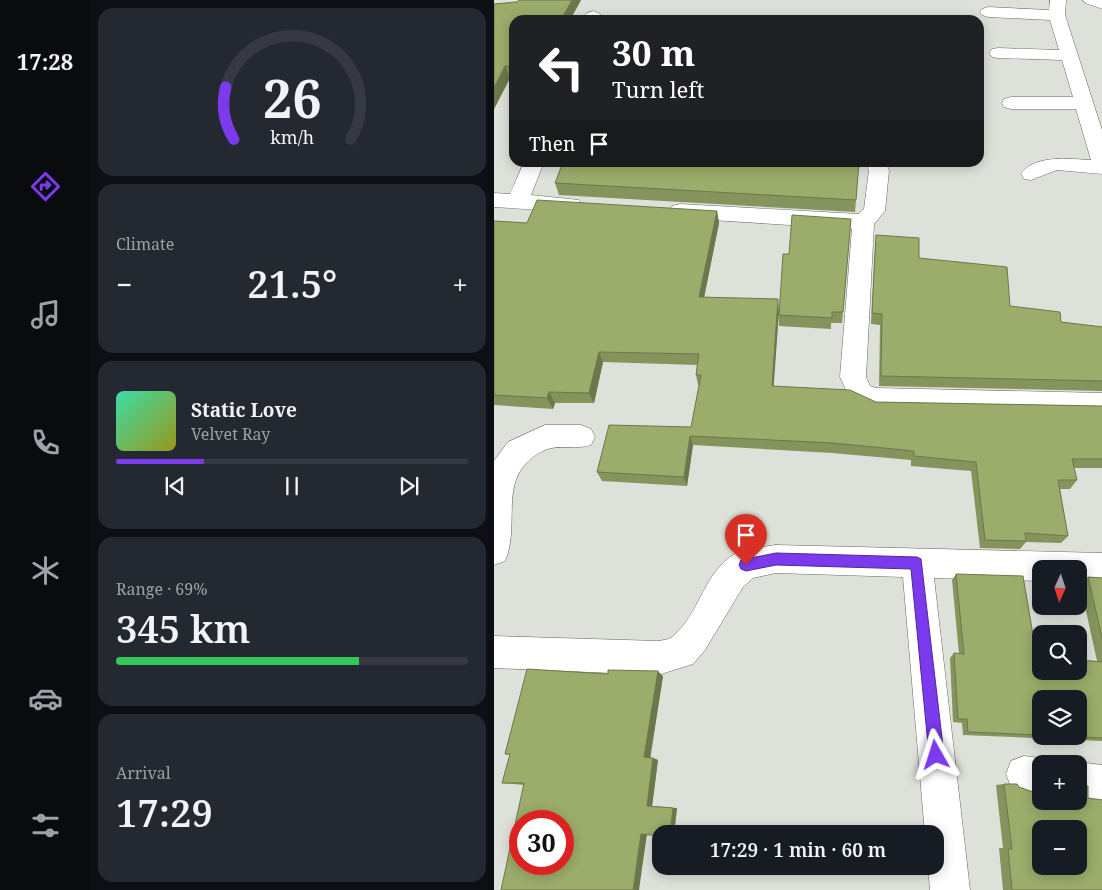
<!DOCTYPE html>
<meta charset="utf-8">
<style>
:root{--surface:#171b24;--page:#242831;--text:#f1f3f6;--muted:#9ea1a6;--line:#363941;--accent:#7c3aed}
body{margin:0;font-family:"Noto Serif",serif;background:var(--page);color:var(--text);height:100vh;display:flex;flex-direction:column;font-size:19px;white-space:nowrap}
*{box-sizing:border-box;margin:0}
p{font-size:16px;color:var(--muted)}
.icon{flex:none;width:28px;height:28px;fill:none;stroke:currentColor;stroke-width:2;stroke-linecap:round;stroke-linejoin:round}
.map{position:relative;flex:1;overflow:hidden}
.drawer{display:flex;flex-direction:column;gap:8px;padding:8px;background:#0d0f14;width:404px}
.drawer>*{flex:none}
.banner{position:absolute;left:15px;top:15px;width:475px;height:152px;border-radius:15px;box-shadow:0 2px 12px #0003;background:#202124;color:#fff;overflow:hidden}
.needle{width:32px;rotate:183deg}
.buttons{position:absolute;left:538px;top:560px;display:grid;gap:10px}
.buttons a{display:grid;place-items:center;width:55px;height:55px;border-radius:10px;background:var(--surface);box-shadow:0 2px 12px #0003;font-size:25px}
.speed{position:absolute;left:15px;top:810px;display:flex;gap:10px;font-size:25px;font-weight:700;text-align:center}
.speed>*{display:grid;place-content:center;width:65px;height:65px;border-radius:50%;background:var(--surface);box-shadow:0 2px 12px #0003;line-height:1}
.speed .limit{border:8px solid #d22;background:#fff;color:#111}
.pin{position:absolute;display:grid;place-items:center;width:42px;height:42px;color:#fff;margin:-51px -21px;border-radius:50% 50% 50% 0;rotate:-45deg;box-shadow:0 0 5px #0007}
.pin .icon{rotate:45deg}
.me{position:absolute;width:55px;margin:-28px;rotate:354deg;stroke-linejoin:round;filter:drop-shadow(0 0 4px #0008)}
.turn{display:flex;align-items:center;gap:18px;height:105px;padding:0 20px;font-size:22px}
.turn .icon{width:65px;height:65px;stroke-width:2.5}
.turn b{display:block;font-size:35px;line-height:42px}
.then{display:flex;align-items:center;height:48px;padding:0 20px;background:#0003;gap:10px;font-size:19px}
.big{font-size:38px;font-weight:600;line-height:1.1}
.drawer .card{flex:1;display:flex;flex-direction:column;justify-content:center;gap:8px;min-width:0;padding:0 18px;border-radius:15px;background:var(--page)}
.drawer .dial{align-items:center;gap:0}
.dial svg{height:130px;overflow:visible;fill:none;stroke:var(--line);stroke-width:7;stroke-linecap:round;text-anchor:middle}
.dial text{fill:var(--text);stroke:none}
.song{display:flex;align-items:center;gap:15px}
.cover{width:60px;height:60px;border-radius:8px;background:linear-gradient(135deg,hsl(160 70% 55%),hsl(60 70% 35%))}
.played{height:5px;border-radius:2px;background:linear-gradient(90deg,var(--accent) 25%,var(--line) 25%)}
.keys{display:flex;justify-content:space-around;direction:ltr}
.heat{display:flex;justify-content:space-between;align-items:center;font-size:28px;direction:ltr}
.charge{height:8px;border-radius:4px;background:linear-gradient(90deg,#34c759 69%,var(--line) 0)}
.trip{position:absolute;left:158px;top:825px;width:292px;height:50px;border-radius:15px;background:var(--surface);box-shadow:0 2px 12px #0003;font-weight:600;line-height:50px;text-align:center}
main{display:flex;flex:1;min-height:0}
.dock{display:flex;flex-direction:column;width:90px;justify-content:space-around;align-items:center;background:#090b0e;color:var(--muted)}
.dock .icon{width:35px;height:35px}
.dock .current{color:var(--accent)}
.dock b{font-size:22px;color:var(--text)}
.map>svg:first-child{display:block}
</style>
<main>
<nav class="dock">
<b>17:28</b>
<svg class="icon current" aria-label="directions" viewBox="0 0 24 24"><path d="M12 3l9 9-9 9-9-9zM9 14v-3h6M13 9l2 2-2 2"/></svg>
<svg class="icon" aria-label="music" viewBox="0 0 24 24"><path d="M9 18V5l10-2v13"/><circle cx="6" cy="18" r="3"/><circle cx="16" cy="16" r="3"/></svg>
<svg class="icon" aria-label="phone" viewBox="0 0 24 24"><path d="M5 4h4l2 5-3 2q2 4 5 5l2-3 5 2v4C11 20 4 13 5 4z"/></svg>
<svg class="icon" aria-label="climate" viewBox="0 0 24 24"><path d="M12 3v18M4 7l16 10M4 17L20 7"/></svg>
<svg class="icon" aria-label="car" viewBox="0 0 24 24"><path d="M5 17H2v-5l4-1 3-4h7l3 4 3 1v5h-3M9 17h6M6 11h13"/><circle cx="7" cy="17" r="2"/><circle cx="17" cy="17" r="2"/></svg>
<svg class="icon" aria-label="filters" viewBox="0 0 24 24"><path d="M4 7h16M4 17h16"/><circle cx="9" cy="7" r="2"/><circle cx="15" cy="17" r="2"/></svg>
</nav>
<section class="drawer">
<div class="card dial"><svg viewBox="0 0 100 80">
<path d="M14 69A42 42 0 1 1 86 69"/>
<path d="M14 69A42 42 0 0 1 9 37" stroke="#7c3aed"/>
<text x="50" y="56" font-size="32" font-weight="700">26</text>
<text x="50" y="72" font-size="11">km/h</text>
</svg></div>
<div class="card"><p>Climate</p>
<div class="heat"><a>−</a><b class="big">21.5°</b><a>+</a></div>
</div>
<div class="card">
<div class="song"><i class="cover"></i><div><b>Static Love</b><p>Velvet Ray</p></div></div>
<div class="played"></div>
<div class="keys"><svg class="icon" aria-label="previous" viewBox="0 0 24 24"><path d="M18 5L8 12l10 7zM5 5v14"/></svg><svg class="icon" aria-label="pause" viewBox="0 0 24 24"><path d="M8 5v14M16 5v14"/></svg><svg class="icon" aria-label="next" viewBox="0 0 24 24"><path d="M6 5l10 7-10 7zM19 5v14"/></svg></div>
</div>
<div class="card"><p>Range · 69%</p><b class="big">345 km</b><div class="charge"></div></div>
<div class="card"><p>Arrival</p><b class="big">17:29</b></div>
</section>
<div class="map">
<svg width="609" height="890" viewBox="0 0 609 890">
<rect width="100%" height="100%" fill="#dee1d9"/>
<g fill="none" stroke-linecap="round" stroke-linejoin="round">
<g stroke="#676962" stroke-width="1">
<path id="minor" d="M556,0H572L571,15L609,133V174L563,170L537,180L530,179L527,174C540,154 577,159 597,160L582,109H517L510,107L508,103L510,99L517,97H579L568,60L504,58L498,57L495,53L498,49L504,48L565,50L556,20L494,17L488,15L486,12L488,9L494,7L555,10Z
M589,0H609V9L591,3Z
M99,11L105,13L107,16L105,20H89L93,13Z
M30,162H50L37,195L85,200L89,205L85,210L78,212L0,207V193L16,194Z
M371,162H391L395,170L391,211L380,224L372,377L376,386L382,388L609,393V415L380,410L357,401L346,377L358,229L186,218L178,216L175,211L178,206L186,204L364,214L370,209L375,170Z
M51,425H87L97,429L101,437L97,445C82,450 65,444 51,450C0,474 28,521 11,561L0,565V461L14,442Z
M282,545L609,553V583L584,582V569H546V581L440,578L476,890H436L434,866H441V834H431L409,577L282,573L259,578L249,587L211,650L199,664L164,675L0,668V636L164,641C169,640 175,640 178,637C205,616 210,571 241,554C253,548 269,547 282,545Z
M530,756L546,758L559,763L546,764V794L530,792L517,787L512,774L517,761Z
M584,762L609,765V801L584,798V764H579Z"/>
</g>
<use href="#minor" fill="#fff" fill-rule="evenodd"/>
</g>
<path fill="#85945c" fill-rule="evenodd" d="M25,0H87L76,20H20V78H16L0,109V4L23,2Z
M365,162L361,212L65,195L61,183Z
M223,211L225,223L210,297L285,311L279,386L382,402L609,406V468H580L583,480L576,489H566L574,536L567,543L532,542L526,549L486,548L477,471L417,466V460L338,453L199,445L193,486L108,481L103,472L197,427L205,385H204L202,375L203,365L109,362L100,403H61L59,409L0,405V221L33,223Z
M357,219L348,323H337V329L285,326V315L295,254Z
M382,235L516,306L567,322L609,327V391L385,386L386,325L377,324L381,247Z
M462,574L543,658L603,661L586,584L594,577L609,578V741L469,735L468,723L459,722L456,658L460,653L465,654L458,580ZM546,699L584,736H546Z
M114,674L169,676L156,758H159L164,760L158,806L183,808L180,834H166L30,785L8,783L16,755L11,754Z
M510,784L525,787L539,792L594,798L609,890H509L505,848H509L502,785Z"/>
<path fill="#6c784b" d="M78,0H87L76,20H67Z
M11,66L16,78L0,109V88Z
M223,211L225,223L208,308L205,297Z
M284,299L285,311L279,396L278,386Z
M105,352L109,362L100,403L95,393Z
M55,392L61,403L59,409L53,398Z
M196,436L199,445L193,486L190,477Z
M164,671L169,676L156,759L150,757Z
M159,758L164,760L158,807L153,806Z
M179,808H183L180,834H176Z
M147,834H153L145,890H139Z"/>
<path fill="#9bac6b" stroke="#6c784b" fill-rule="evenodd" d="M25,0H78L67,20H20V66H11L0,88V4L23,2Z
M69,162H365L362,200L61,183Z
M43,200L223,211L205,297L284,299L278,386L356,390L382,402L609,406V459H578L583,480H564L574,536L531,533L532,541L491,540L482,462L420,456V451L339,443L196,436L190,477L103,472L115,425L197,427L207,375H202L205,354L105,352L95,393L55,392L53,398L0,395V221L33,223Z
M298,215L357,219L349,312H338V318L285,315L289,254H295Z
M382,235L425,238V258L513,267L516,306L566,312L567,322L609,327V381L387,376L388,314L378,313Z
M462,574L529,576L543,658H546V671H584V660L609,662V738L572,736H584V699H546V735L474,732L473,719H464L460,653L470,654Z
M594,577L609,578V642Z
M33,669L114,674V670L164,671L150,757L159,758L153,806L179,808L176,834H166V836L147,834L139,890H7L30,783H8L16,754H11ZM26,821H69V864H26Z
M510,784H523L525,787L539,792L546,793V801H584V786H594V798L609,800V890H518L514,849H518ZM546,829H584V866H546Z"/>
<path fill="#7c3aed" stroke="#51269a" d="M282,553L423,557L427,559L450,755L447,761L442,763L437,761L435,755L417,569L282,565L252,571L247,569L245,565L247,560Z"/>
</svg>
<div class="buttons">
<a><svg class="needle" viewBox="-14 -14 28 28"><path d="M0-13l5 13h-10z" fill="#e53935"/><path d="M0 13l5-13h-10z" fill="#9ea1a6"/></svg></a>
<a><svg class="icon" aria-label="search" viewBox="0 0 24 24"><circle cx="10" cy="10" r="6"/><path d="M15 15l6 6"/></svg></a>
<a><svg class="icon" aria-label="layers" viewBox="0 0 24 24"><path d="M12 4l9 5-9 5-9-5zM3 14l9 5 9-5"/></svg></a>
<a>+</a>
<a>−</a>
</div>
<div class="speed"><div class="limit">30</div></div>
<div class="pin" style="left:252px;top:565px;background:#d93025"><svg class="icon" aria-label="arrive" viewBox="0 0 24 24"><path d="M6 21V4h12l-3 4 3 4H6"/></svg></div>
<svg class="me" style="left:442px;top:755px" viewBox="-20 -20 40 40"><path d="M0-17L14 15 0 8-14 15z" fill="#7c3aed" stroke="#fff" stroke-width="4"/></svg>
<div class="trip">17:29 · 1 min · 60 m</div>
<div class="banner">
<div class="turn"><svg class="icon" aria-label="left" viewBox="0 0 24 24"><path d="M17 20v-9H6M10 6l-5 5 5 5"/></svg><div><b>30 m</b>Turn left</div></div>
<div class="then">Then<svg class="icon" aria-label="arrive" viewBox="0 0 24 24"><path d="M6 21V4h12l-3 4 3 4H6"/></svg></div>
</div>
</div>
</main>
